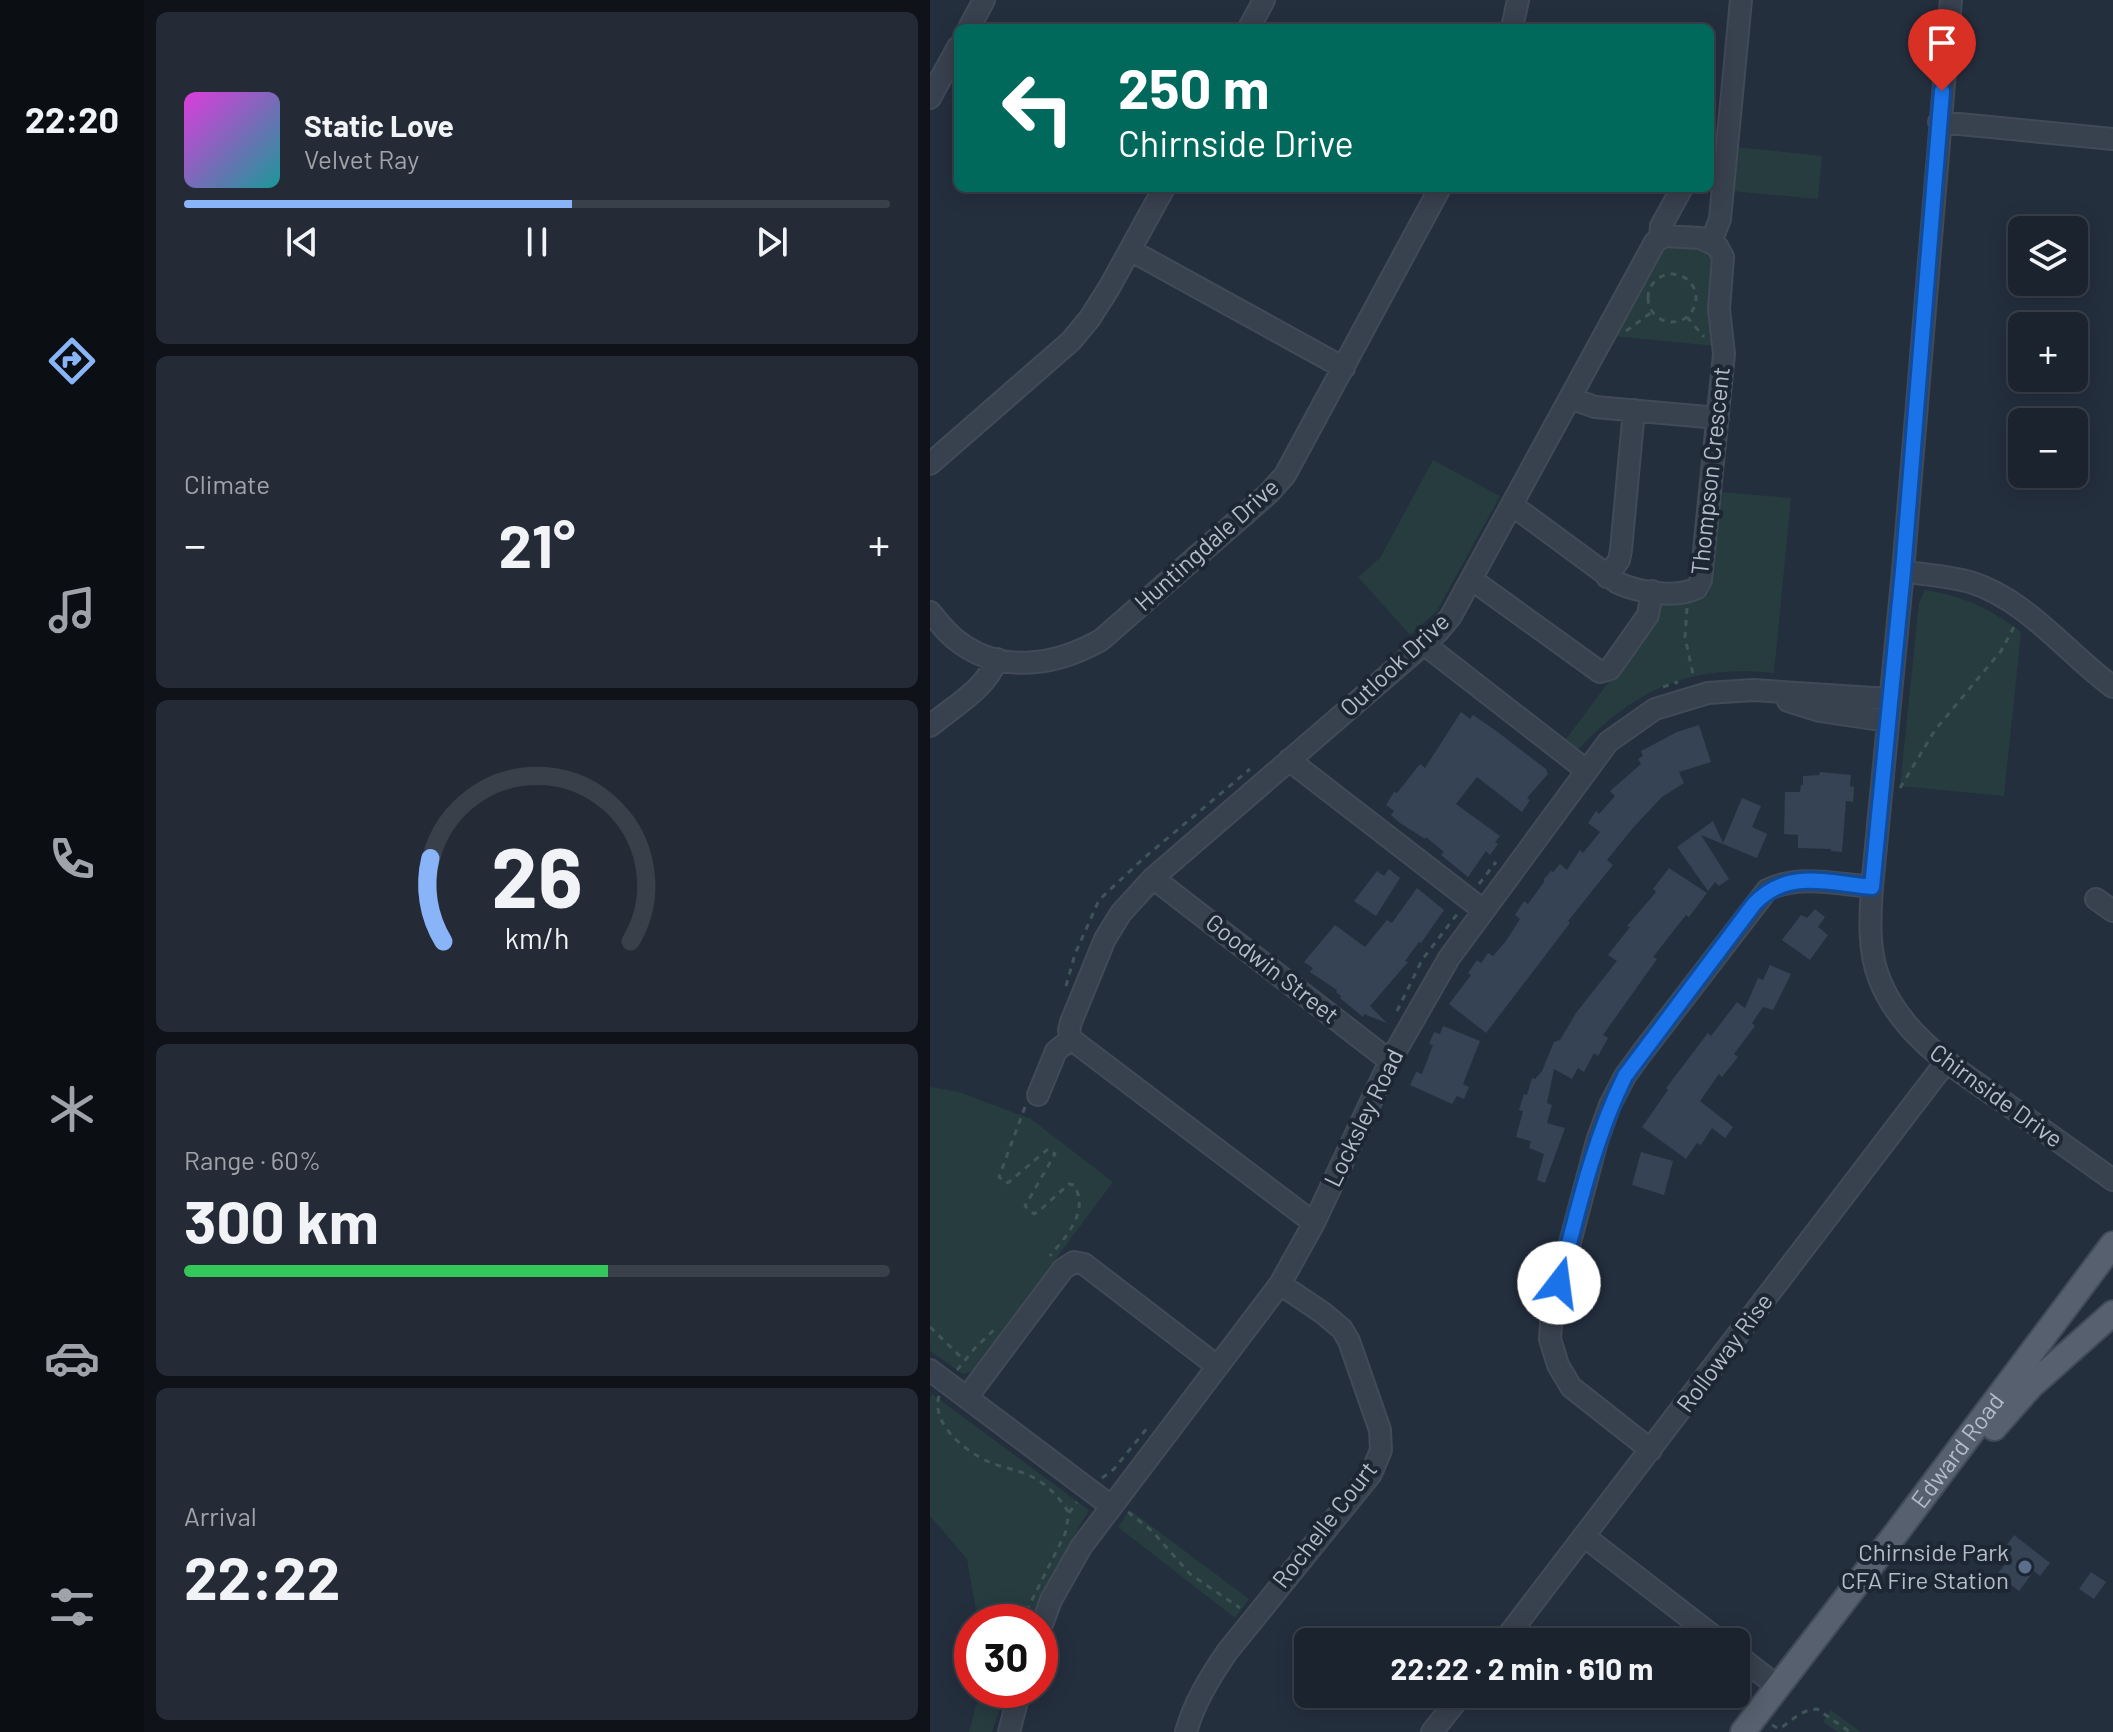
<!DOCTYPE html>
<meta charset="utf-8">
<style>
:root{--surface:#1b232e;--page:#242b36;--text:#f1f3f6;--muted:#a0a4aa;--line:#39404a;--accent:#8ab4f8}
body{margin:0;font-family:Barlow,sans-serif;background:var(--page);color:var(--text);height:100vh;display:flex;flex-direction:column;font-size:30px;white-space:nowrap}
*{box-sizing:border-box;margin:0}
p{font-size:26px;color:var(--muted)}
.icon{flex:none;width:44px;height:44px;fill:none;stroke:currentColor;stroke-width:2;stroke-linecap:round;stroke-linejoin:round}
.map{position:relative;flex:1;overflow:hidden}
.sheet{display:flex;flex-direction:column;gap:12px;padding:12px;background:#0f1319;width:786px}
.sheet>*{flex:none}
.top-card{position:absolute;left:24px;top:24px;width:760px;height:168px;border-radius:12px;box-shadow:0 4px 20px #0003,0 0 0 2px var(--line);background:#00695c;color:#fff;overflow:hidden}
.buttons{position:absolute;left:1078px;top:216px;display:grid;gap:16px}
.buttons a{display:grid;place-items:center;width:80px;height:80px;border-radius:12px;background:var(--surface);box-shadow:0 4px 20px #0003,0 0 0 2px var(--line);font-size:40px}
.speed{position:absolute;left:24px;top:1604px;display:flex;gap:16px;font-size:40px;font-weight:700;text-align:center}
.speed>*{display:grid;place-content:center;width:104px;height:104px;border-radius:50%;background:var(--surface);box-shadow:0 4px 20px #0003,0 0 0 2px var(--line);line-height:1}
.speed .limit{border:12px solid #d22;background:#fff;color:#111}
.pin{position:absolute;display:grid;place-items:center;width:68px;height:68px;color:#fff;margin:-82px -34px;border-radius:50% 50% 50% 0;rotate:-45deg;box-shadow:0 0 8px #0007}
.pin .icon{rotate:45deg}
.me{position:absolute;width:88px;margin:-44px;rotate:15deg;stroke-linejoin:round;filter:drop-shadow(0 0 6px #0008)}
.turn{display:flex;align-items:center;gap:28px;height:168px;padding:0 32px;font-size:36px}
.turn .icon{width:104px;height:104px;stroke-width:2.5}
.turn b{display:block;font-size:56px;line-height:68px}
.big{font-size:60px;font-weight:700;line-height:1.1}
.sheet .widget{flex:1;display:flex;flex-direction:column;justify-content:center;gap:12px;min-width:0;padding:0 28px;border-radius:12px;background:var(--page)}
.sheet .dial{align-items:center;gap:0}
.dial svg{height:208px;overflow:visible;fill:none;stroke:var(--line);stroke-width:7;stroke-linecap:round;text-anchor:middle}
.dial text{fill:var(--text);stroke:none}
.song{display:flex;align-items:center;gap:24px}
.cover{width:96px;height:96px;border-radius:12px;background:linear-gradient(135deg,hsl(300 70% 55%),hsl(180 70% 35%))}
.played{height:8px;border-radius:4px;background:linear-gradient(90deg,var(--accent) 55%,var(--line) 55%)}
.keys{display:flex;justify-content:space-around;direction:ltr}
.heat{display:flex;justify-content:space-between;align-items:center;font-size:44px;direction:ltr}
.charge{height:12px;border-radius:6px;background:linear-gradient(90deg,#34c759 60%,var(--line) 0)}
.trip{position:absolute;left:364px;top:1628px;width:456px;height:80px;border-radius:12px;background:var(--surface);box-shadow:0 4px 20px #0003,0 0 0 2px var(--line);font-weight:700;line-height:80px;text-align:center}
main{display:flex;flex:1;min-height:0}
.menu{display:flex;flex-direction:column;width:144px;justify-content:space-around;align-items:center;background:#0b0e12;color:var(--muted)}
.menu .icon{width:56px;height:56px}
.menu .selected{color:var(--accent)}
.menu b{font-size:36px;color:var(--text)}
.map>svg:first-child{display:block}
</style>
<main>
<nav class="menu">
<b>22:20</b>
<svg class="icon selected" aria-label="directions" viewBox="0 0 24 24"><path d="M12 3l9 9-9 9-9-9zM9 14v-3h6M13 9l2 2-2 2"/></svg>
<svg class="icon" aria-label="music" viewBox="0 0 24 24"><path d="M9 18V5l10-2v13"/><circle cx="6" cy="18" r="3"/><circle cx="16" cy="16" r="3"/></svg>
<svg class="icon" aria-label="phone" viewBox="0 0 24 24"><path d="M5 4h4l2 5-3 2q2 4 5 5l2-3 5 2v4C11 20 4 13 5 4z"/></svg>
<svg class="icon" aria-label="climate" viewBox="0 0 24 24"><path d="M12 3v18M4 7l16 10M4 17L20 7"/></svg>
<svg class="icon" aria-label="car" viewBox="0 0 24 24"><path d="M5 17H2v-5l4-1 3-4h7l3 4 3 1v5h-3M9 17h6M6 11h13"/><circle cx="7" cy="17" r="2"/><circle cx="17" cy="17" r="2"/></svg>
<svg class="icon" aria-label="filters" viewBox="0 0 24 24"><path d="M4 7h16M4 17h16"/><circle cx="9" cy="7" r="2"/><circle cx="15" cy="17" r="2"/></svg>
</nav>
<section class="sheet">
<div class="widget">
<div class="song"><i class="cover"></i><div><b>Static Love</b><p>Velvet Ray</p></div></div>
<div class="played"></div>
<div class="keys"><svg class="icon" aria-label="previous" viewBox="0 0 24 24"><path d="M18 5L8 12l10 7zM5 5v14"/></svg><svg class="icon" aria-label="pause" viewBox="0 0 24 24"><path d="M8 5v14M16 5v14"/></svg><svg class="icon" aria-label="next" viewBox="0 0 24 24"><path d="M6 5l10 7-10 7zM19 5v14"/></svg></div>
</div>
<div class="widget"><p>Climate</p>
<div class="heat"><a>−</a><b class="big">21°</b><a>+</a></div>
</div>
<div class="widget dial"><svg viewBox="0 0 100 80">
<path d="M14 69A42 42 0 1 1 86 69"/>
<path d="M14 69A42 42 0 0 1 9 37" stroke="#8ab4f8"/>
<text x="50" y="56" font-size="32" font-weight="700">26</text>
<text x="50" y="72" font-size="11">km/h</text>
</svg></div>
<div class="widget"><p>Range · 60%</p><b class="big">300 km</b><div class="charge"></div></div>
<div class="widget"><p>Arrival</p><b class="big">22:22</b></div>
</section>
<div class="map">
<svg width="1183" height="1732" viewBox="0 0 1183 1732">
<rect width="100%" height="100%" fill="#242f3e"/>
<path fill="#263c3f" d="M806,147L892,156L888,199L802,191Z
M738,245L771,247L784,257L785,346L683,336L729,251Z
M503,460L570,496L507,611L480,635L428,577L450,558Z
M791,492L861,498L844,673C759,664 703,690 646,752L633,743L722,624L729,603L733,600L764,603L779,594Z
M995,590C1035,597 1058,607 1091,632L1074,796L970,786L989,603Z
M0,1087L29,1092L101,1119L183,1182L42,1371L33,1374L0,1351Z
M2,1394L159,1510L119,1579L102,1622H48L37,1559L0,1516V1398Z
M200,1510L319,1599L305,1618L188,1527Z
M50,1690H76L62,1732H39Z
M901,1710L931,1732H908L893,1722Z"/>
<path fill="#364354" d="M531,712L540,719L543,715L565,730L616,769L618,774L597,798L600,800L592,812L547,777L543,782L526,804L570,836L565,842L568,844L560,855L556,851L538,877L511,855L514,852L496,837L495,839L470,823L461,815L464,811L456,805L464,792L467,793L490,764L495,768Z
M769,725L781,762L749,772L754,783L732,797L702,829L677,860L683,865L638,921L640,923L556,1033L519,1004L541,975L538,973L547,960L551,963L558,953L563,956L576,941L590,919L585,915L594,901L598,904L614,882V879L621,871L623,872L630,864L637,870L650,850L653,853L670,832L658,823L666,811L669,814L685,796L680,791L711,764L708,759L713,756L711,751L747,732Z
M890,772L921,775L920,786L924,787L923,802L916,801L912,852L901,851V849L868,848V835L854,834L855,792H870L871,785H873V776L889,775Z
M812,798L831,806L822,827L837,834L827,858L771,835L799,879L789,886L785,882L778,891L747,847L783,821L793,843Z
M739,868L777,893L759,917L756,915L723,957L727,959L673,1035L678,1038L668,1056L664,1053L654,1072L648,1068L642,1079L624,1069L617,1103L622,1105L617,1123L635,1128L615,1183L607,1180L614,1154L599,1148L601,1141L586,1137L593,1111L589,1110L594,1094L597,1095L602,1078L605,1079L612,1071L624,1042L630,1040L646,1013L687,961L678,955L700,927L697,926L726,892L723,889Z
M459,869L470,878L446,916L424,901L447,871L454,876Z
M487,888L514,910L491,943L489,942L475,961L478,962L440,1006L457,1023L434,1014L433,1017L410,998L411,996L406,992L407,990L380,972L383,968L374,962L405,925L435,947L457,920L462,923Z
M885,909L895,917L888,927L898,935L880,960L852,940L871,915L877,918Z
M840,965L861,974L843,1010L833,1007L822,1023L825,1026L804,1054L808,1057L792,1077L789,1074L770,1101L803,1127L795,1138L782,1128L771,1145L767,1143L756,1159L712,1127L738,1090L736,1088L778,1033L781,1036L807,1002L815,1008L828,978L833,980Z
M513,1026L550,1041L533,1084L539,1087L534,1099L527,1096L522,1104L480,1085L486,1072L492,1074L503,1045L499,1044L504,1032L510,1034Z
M711,1152L743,1161L734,1195L702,1185Z
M1084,1535L1120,1563L1110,1576L1104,1571L1089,1591L1067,1574L1082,1556L1074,1549Z
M1161,1572L1176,1582L1164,1599L1149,1589Z"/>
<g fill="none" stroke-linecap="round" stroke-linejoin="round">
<g stroke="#414a57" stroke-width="24">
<path id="minor" d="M1021,0L973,571L942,887C940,917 938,950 949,978C972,1038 1028,1070 1078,1105C1113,1130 1148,1155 1183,1180
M39,28L54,0
M319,28L334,0
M582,28L588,0
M0,98L28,47
M1009,122L1183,139
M730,238L731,226L752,188
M781,242L790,219L811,0
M200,250L414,368
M640,398L665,407L788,418
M0,464L141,341L160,318L179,288L234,188
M973,571C995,575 1018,576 1040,582C1096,599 1137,653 1183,687
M677,577L689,560L691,550L704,410
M541,579L670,672L680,669L718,615L722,591
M0,612C8,621 16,632 25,639C69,675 125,666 171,640L339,493L355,475L510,188
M494,644L656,770
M858,701L890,711L957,721
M0,726C24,706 56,689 67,659
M359,760L553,910
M223,878L460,1061
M1166,899L1183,911
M141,1039L384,1223
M108,1095L126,1051L141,1039L139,1030L141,1022L175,939L191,913L223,878L508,632L521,616L725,242L734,236L770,238L787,246L793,257L789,309L794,354L771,580L767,588C746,599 708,592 688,583L582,505
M0,1370L181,1506
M38,1396L133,1269L144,1262L154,1264L287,1366
M721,1450L641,1387L628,1365L620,1339L622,1310L667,1141L680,1105L695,1076L711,1054L837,890C869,874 907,884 942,887
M655,1537L791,1642
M110,1630L121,1600L151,1547L350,1284L384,1223L460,1061L519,958L678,742L725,709L778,693L823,690L959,699
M573,1642L1016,1062
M806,1654L847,1686
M79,1732L90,1690
M256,1732C264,1703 280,1677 297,1652L441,1474L451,1450L450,1430L419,1341L412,1329L393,1313L350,1284
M502,1732L532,1694"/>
</g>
<g stroke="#414a57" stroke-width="28">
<g id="major">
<path d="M1064,1428L1101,1386L1183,1313"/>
<path id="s1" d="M813,1732L967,1532L1183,1244"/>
</g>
</g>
<path stroke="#3f5557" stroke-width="3" stroke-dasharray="6 6" stroke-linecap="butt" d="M718 298a24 24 0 1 1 48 0a24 24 0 1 1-48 0Z
M757,317L774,337
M696,331L722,312
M757,608L755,637L764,679
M733,687L748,682
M970,788L1005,730L1071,651L1085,625
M549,884L566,862
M136,986L145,954L169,900L215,857L320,769
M467,1011L492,960L528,913
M95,1107L69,1177L76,1183L79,1182L118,1149L125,1154L95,1206L104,1214L109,1211L139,1184L144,1185C160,1212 136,1236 120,1256
M0,1327L34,1360
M27,1370L45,1348L65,1329
M9,1396C1,1424 34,1450 57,1461C74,1469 94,1470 109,1481C122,1489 131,1500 139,1513
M172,1478L184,1469L218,1427
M198,1512L222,1531L260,1574L310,1608
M91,1622L135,1534L139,1513L147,1502
M842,1725L849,1729C862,1721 870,1710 887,1709L920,1732"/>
<use href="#minor" stroke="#38414e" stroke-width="20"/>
<use href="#major" stroke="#56606e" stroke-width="24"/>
</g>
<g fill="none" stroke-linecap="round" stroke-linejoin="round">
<g stroke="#114b97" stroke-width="20">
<path id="route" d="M629,1283C647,1213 663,1141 695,1076L824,904C858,868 898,883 942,887L973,571L1012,91"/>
</g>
<use href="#route" stroke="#1a73e8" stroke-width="14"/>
</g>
<circle fill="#5c6f8a" stroke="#1d2633" stroke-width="3" cx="1095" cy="1567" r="8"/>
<g text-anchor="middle" stroke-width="8" stroke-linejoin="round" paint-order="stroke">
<g font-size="24" fill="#b4bcc9" stroke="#1d2633">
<text transform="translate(781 471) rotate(-84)" y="8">Thompson Crescent</text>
<text transform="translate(277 545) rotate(-42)" y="8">Huntingdale Drive</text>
<text transform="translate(465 665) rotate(-43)" y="8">Outlook Drive</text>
<text transform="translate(342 969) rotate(38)" y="8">Goodwin Street</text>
<text transform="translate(1066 1096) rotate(36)" y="8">Chirnside Drive</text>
<text transform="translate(434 1118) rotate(-64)" y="8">Locksley Road</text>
<text transform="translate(795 1353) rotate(-53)" y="8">Rolloway Rise</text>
<text dy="8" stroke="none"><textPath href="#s1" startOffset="354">Edward Road</textPath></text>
<text transform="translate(395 1525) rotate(-52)" y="8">Rochelle Court</text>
</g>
<g font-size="24" fill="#b4bcc9" stroke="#1d2633" text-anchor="end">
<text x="1079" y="1561">Chirnside Park<tspan x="1079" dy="28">CFA Fire Station</tspan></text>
</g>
</g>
</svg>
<div class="buttons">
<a><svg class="icon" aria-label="layers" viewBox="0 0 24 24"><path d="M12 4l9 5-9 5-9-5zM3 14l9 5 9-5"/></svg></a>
<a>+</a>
<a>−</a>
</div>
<div class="speed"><div class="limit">30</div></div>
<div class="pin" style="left:1012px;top:91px;background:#d93025"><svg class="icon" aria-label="arrive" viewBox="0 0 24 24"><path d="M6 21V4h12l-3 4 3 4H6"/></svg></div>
<svg class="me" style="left:629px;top:1283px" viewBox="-20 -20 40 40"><circle r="19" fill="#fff"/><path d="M0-13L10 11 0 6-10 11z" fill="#1a73e8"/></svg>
<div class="trip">22:22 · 2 min · 610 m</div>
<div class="top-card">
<div class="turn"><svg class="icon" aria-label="left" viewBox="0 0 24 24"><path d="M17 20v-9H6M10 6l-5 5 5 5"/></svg><div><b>250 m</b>Chirnside Drive</div></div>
</div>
</div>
</main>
